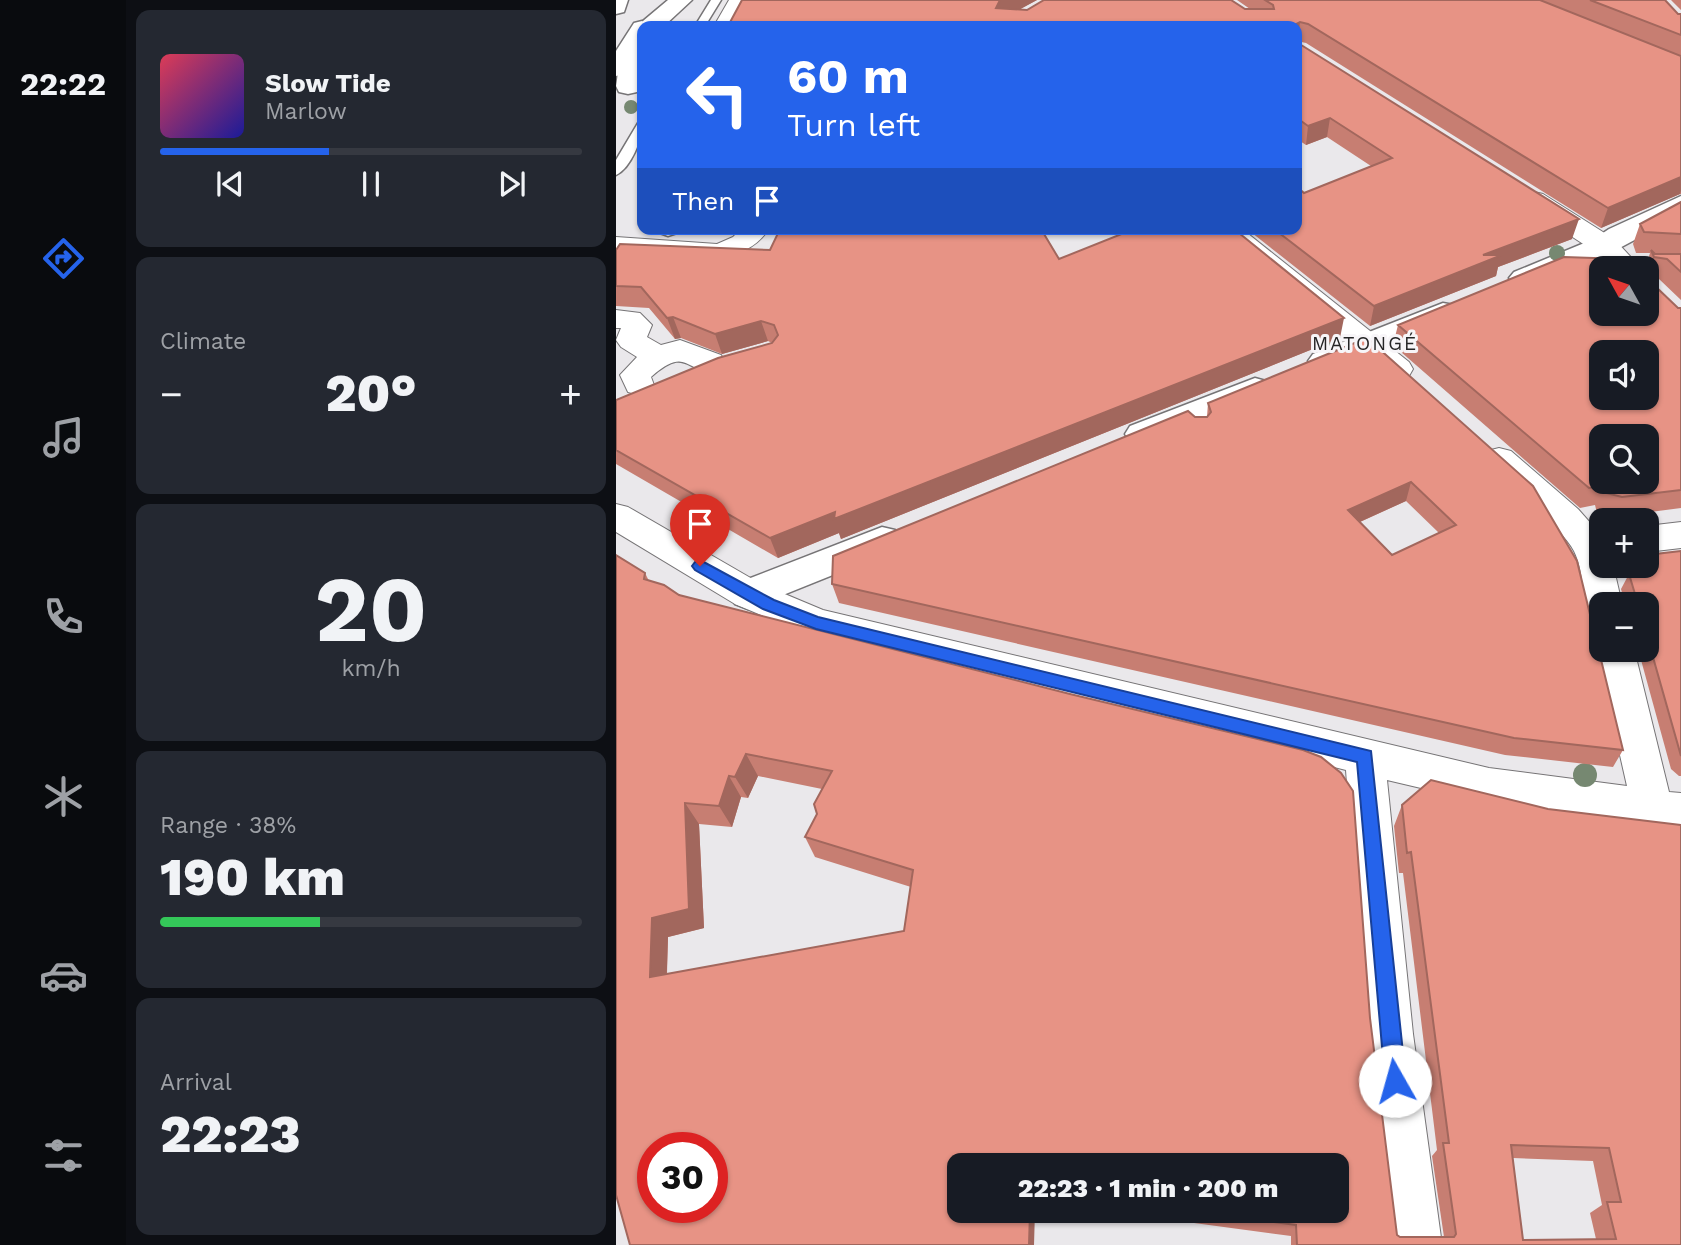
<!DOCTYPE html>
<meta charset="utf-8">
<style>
:root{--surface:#171b24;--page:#242831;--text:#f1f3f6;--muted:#9ea1a6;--line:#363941;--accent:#2563eb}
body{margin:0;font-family:"Work Sans",sans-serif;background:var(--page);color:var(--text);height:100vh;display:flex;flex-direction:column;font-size:26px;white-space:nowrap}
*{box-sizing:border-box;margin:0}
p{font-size:23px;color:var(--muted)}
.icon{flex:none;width:38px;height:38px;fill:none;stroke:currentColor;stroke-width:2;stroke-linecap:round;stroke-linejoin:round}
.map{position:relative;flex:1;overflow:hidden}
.side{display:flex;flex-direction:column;gap:10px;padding:10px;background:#0d0f14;width:490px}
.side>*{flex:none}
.hud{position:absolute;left:21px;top:21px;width:665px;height:214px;border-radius:14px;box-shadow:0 2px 5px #0004;background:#2563eb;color:#fff;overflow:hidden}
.needle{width:46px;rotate:310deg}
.controls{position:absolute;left:973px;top:256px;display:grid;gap:14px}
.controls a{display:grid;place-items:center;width:70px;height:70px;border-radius:14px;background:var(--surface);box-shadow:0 2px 5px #0004;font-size:35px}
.speed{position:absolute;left:21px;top:1132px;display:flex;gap:14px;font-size:35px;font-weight:700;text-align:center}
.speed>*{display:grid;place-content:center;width:91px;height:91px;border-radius:50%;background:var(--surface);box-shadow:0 2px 5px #0004;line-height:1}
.speed .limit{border:10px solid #d22;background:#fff;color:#111}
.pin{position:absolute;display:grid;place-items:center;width:60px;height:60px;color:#fff;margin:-72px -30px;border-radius:50% 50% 50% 0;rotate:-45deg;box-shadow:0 0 7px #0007}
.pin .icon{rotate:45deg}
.me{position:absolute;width:77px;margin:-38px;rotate:353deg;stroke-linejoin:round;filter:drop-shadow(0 0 5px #0008)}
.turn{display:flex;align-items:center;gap:24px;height:147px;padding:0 35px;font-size:32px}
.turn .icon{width:91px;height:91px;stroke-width:2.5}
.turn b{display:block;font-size:49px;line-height:60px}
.then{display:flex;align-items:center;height:66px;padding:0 35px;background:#0003;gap:14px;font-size:26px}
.big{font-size:52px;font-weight:800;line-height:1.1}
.side .card{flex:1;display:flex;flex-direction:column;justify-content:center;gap:10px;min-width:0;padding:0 24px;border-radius:14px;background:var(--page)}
.side .dial{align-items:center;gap:0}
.dial b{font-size:91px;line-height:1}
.song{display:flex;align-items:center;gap:21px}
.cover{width:84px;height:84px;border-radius:10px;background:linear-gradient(135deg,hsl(350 70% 55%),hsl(240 70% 35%))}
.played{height:7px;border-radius:4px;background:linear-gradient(90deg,var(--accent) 40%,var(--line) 40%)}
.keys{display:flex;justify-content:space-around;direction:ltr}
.heat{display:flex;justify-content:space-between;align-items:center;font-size:38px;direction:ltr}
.charge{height:10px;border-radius:5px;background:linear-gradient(90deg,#34c759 38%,var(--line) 0)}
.trip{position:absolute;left:331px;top:1153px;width:402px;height:70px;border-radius:14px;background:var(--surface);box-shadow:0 2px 5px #0004;font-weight:800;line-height:70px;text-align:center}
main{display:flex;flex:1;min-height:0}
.menu{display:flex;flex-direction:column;width:126px;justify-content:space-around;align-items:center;background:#090b0e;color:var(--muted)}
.menu .icon{width:49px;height:49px}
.menu .active{color:var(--accent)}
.menu b{font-size:32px;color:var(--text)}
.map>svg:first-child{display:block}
</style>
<main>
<nav class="menu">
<b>22:22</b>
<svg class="icon active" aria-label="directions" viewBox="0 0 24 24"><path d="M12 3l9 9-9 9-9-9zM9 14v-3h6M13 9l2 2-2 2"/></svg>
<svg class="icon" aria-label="music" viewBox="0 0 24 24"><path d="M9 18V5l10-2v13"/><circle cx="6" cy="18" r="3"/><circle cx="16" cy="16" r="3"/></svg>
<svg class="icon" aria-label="phone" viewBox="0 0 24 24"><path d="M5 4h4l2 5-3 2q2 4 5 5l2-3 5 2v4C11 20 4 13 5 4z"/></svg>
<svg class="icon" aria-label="climate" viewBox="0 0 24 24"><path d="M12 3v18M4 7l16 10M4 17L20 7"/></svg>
<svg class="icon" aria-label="car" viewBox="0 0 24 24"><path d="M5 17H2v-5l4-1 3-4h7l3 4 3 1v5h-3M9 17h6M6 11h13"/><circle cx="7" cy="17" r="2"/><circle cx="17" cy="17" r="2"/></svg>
<svg class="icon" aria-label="filters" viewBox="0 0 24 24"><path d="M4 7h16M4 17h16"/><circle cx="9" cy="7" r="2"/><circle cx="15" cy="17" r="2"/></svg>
</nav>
<section class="side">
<div class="card">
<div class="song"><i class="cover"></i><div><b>Slow Tide</b><p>Marlow</p></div></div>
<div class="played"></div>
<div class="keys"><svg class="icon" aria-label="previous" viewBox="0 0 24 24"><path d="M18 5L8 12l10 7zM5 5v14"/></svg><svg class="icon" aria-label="pause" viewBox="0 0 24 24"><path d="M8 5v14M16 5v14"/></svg><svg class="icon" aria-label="next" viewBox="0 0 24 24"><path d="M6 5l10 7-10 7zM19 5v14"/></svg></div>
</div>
<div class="card"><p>Climate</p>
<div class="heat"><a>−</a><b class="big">20°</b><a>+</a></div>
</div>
<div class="card dial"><b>20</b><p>km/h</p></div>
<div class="card"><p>Range · 38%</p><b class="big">190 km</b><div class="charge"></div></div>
<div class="card"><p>Arrival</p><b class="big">22:23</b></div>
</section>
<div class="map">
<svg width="1065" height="1245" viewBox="0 0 1065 1245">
<rect width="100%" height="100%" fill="#eae8eb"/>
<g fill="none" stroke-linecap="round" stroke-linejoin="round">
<g stroke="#767476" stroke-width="3">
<path id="lane" d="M95,0H105L89,26H79Z
M26,122C27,138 15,168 0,175V160L22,123Z
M33,229H73L52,236Z"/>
</g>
<g stroke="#767476" stroke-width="2">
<path id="street" d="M113,0H133L120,26H98Z
M918,192L927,194L998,239L1025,268H995L978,251L909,206L905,200L909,194Z
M125,229H153C121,276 49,257 0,253V237L101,244L117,237Z
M596,229H626L793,362L797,369L793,376L782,379L771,376Z
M0,310L24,313L36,325L31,337L45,345L64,340L105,355L109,362L105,369C68,379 75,342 35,377L38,385L34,392L23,395L12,392L4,375L21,357L5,347L0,340L5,328H0Z
M883,448L895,451L962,509L985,535V565H997L1006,604H985V617L975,614C965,595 968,570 958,551C944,525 895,488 871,467L867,459L871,451Z
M0,504L12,507L145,584L207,610L873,768L1011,786L980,649L985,639V649H1018L1053,792L1065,793V831L873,804L771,780L797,1034L826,1245H774L749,1034L730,770L187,633L119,604L0,532Z
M1065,522V548L1031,552V526Z"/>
</g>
<g stroke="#767476" stroke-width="3">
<path id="secondary" d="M1065,196V215L998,251L918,284L908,287L898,284L893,278L898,272L978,239L993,229Z
M827,303L838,305L842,312L838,319L719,368L708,371L697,368L692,361L697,354Z
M639,378L650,381L655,389L650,397L526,445L514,442L509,434L514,426Z
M266,527L279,530L284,540L279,550L132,609L119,604L113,594L119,584Z"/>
</g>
<g stroke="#767476" stroke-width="3">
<path id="primary" d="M0,0H12L8,12L0,14Z
M52,0H76L48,26H26L24,87L21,92L12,94L3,92L0,86C4,67 2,33 25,27L27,21Z"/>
</g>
<g stroke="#767476" stroke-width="3">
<path id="highway" d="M26,21L36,26H26V46L8,74L0,76V51L18,23Z"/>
</g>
<use href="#lane" fill="#fff" fill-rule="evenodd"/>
<use href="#street" fill="#fff" fill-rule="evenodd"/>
<use href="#secondary" fill="#fff" fill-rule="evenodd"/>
<use href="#primary" fill="#fff" fill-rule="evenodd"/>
<use href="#highway" fill="#fff" fill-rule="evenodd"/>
</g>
<g fill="#768871">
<circle cx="15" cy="107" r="7"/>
<circle cx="941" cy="253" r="8"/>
<circle cx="717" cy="343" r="9"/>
<circle cx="969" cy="775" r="12"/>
</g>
<path fill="#c77e72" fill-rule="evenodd" d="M126,0H421L404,9H634L621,0H1049L1062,14H1065V194H1064L985,228L690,43L681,41L682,43L956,239L882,267L880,276L754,326L631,229H681L688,193L755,166L711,137L690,145L681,139V26Z
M1055,0H1065V10Z
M1065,202V300L1043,279L1037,278L1038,285L1062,308H1065V508L996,517L981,513L979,505L964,508L777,345L782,325L1032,260L1034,253H1020L1017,244L1024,224Z
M496,229H618L724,338L225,539L223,533L162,558L0,464V400L156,343L152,341L106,354L65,338L59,339L33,308L0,306V250H154L443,259L503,235Z
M751,338L1007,750L997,767L889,755L223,603L216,584L579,417H591L592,403ZM790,501L823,533L776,555L744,522Z
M1065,551V776H1063L1055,769L1022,649H1031V604H1009L1005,589L1013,574Z
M29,573L33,581L754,1018L781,1235L784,1237H828L816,1156L821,1150L787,873H783L778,826L786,805L1065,1245H675V1236L489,1211H721V1166L0,1195ZM142,776L206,789L201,814L189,837L199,857L295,887L288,931L51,974L52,937L88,928L83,824L116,827L125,797L132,798ZM897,1158L977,1161L986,1205L974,1213L980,1239L907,1240Z"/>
<path fill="#a2675d" d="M384,0H421L386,19L380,8Z
M684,22L682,40L680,24Z
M714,118L711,137L690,145L692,126Z
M1065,177V191L1064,194L985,228L992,208Z
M963,219L956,239L882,267L880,276L754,326L758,306L867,255Z
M57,317L65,338L59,339L51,318Z
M728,318L724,338L225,539L223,533L162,558L154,538L219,512Z
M145,321L152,341L106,354L99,334Z
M795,482L790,501L728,529L732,510Z
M130,754L142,776L132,798L119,777Z
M113,776L125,797L116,827L103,806Z
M69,803L83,824L88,928L52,937L50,995L34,977L36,918Z
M414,1211H419L418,1245H413Z"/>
<path fill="#e79385" stroke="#a2675d" stroke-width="2" fill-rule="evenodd" d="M126,0H384L380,8L411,10L428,0H615L629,9H658L657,5L649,0H924L1065,56V177L992,208L692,24L684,22L680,24V26H112Z
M974,0H1049L1062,14H1065V35Z
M681,32L682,43L963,219L867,255H886L758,306L658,229H681V187L688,193L776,158L714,118L692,126L681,118Z
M1065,202V234L1028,232L1024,224Z
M164,229H425L443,259L518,229H618L728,318L218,519L219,512L154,538L0,450V400L102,358L156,343L162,335L158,325L145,321L99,334L57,317L51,318L25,287L0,286V250L4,244L154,250Z
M1035,250L1039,254H1065V272L1051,259L1038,257Z
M948,257L1037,260L1038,285L1062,308H1065V490L1006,497L990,493L988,486L973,488L782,325ZM985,268H1031V313H985ZM985,352H1031V397H985ZM985,436H1031V481H985Z
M751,338L917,486L961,561L1007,750L898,738L216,584L217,556L572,411L579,417H591L595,412L592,403ZM795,482L840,525L776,555L732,510Z
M1065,551V756L1031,636V604H1022L1013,574L1020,565H1031V555Z
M0,555L29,573L28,579L48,585L63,595L454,694L687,750L705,757L725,773L737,791L754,1018L781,1235L784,1237H838L840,1234L827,1143H833L795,852L791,853L786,805L815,780L932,809L1065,825V1245H681L680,1225L573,1211H721V1166H343V1211H414L413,1245H14L0,1195ZM130,754L216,771L198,804L201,814L189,837L297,870L288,931L34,977L36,918L73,909L69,803L103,806L113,776L119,777ZM895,1145L993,1148L1005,1202H991L1000,1239L907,1240ZM37,1148H96V1208H37Z"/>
<path fill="#2563eb" stroke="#184099" stroke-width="2" d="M84,560L158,600L202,617L755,751L790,1081L787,1089L779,1092L772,1089L769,1081L741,762L200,629L147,609L79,570L76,566L79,562Z"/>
<g text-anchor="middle" stroke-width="6" stroke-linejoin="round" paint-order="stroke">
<g font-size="19" letter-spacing="2" fill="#242425" stroke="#f7f5f8">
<text x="749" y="350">MATONGÉ</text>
</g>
</g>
</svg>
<div class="controls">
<a><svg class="needle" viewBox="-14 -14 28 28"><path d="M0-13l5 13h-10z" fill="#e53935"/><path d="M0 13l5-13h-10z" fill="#9ea1a6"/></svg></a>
<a><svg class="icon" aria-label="sound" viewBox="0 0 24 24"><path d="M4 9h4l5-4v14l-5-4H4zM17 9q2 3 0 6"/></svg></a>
<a><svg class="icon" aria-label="search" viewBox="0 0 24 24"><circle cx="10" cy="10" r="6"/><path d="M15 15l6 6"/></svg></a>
<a>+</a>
<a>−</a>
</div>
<div class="speed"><div class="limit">30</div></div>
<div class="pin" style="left:84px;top:566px;background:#d93025"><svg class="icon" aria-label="arrive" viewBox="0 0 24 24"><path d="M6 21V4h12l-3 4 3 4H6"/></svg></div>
<svg class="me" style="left:779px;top:1081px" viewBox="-20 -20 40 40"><circle r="19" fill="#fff"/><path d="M0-13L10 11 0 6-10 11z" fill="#2563eb"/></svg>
<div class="trip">22:23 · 1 min · 200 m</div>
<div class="hud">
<div class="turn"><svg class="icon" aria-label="left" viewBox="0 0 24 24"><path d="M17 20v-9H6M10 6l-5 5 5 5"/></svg><div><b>60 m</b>Turn left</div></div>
<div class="then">Then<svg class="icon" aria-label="arrive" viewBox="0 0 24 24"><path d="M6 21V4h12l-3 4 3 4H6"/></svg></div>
</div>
</div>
</main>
